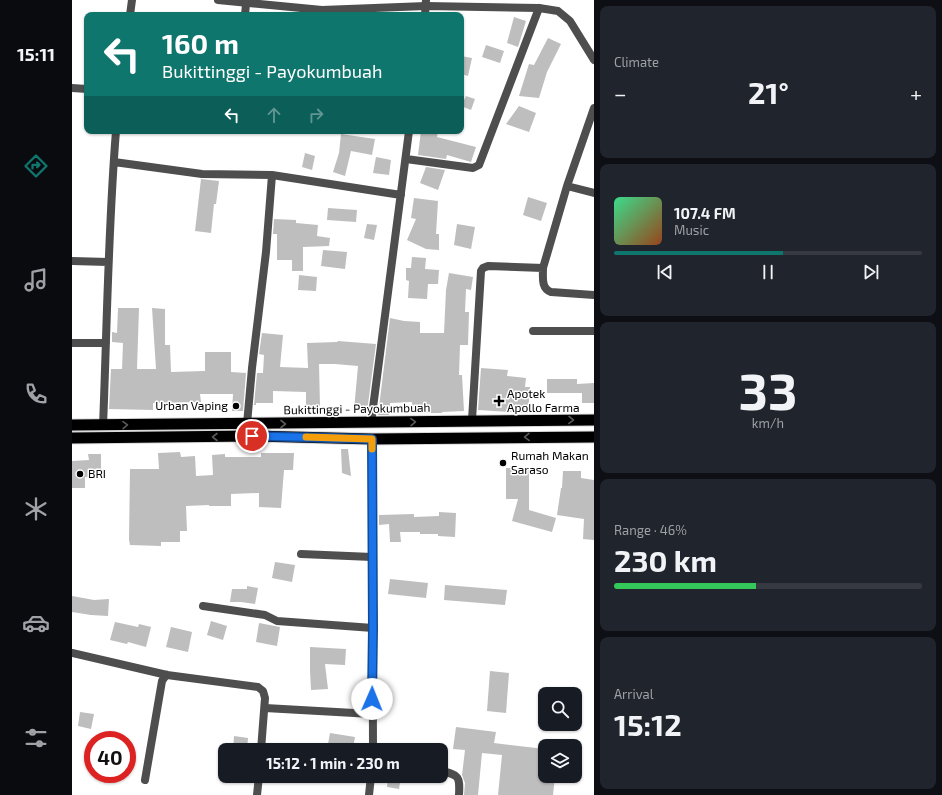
<!DOCTYPE html>
<meta charset="utf-8">
<style>
:root{--surface:#171b24;--page:#20242c;--text:#f1f3f6;--muted:#9ea1a6;--line:#363941;--accent:#0f766e}
body{margin:0;font-family:"Exo 2",sans-serif;background:var(--page);color:var(--text);height:100vh;display:flex;flex-direction:column;font-size:15px;white-space:nowrap}
*{box-sizing:border-box;margin:0}
p{font-size:13px;color:var(--muted)}
.icon{flex:none;width:22px;height:22px;fill:none;stroke:currentColor;stroke-width:2;stroke-linecap:round;stroke-linejoin:round}
.map{position:relative;flex:1;overflow:hidden}
.panel{display:flex;flex-direction:column;gap:6px;padding:6px;background:#0d0f14;width:348px}
.panel>*{flex:none}
.guide{position:absolute;left:12px;top:12px;width:380px;height:122px;border-radius:8px;box-shadow:0 1px 3px #0004;background:#0f766e;color:#fff;overflow:hidden}
.tools{position:absolute;left:466px;top:687px;display:grid;gap:8px}
.tools a{display:grid;place-items:center;width:44px;height:44px;border-radius:8px;background:var(--surface);box-shadow:0 1px 3px #0004;font-size:20px}
.speed{position:absolute;left:12px;top:731px;display:flex;gap:8px;font-size:20px;font-weight:700;text-align:center}
.speed>*{display:grid;place-content:center;width:52px;height:52px;border-radius:50%;background:var(--surface);box-shadow:0 1px 3px #0004;line-height:1}
.speed .limit{border:6px solid #d22;background:#fff;color:#111}
.pin{position:absolute;display:grid;place-items:center;width:34px;height:34px;color:#fff;margin:-17px;border:2px solid #fff;border-radius:50%;box-shadow:0 1px 4px #0007}
.me{position:absolute;width:44px;margin:-22px;rotate:1deg;stroke-linejoin:round;filter:drop-shadow(0 0 3px #0008)}
.turn{display:flex;align-items:center;gap:14px;height:84px;padding:0 12px;font-size:18px}
.turn .icon{width:52px;height:52px;stroke-width:2.5}
.turn b{display:block;font-size:28px;line-height:34px}
.lanes{display:flex;align-items:center;height:38px;padding:0 12px;background:#0003;justify-content:center;gap:20px;direction:ltr}
.lanes .off{opacity:.35}
.big{font-size:30px;font-weight:700;line-height:1.1}
.panel .tile{flex:1;display:flex;flex-direction:column;justify-content:center;gap:6px;min-width:0;padding:0 14px;border-radius:8px;background:var(--page)}
.panel .dial{align-items:center;gap:0}
.dial b{font-size:52px;line-height:1}
.song{display:flex;align-items:center;gap:12px}
.cover{width:48px;height:48px;border-radius:6px;background:linear-gradient(135deg,hsl(150 70% 55%),hsl(20 70% 35%))}
.played{height:4px;border-radius:2px;background:linear-gradient(90deg,var(--accent) 55%,var(--line) 55%)}
.keys{display:flex;justify-content:space-around;direction:ltr}
.heat{display:flex;justify-content:space-between;align-items:center;font-size:22px;direction:ltr}
.charge{height:6px;border-radius:3px;background:linear-gradient(90deg,#34c759 46%,var(--line) 0)}
.trip{position:absolute;left:146px;top:743px;width:230px;height:40px;border-radius:8px;background:var(--surface);box-shadow:0 1px 3px #0004;font-weight:700;line-height:40px;text-align:center}
main{display:flex;flex:1;min-height:0}
.tabs{display:flex;flex-direction:column;width:72px;justify-content:space-around;align-items:center;background:#090b0e;color:var(--muted)}
.tabs .icon{width:28px;height:28px}
.tabs .selected{color:var(--accent)}
.tabs b{font-size:18px;color:var(--text)}
.map>svg:first-child{display:block}
</style>
<main>
<nav class="tabs">
<b>15:11</b>
<svg class="icon selected" aria-label="directions" viewBox="0 0 24 24"><path d="M12 3l9 9-9 9-9-9zM9 14v-3h6M13 9l2 2-2 2"/></svg>
<svg class="icon" aria-label="music" viewBox="0 0 24 24"><path d="M9 18V5l10-2v13"/><circle cx="6" cy="18" r="3"/><circle cx="16" cy="16" r="3"/></svg>
<svg class="icon" aria-label="phone" viewBox="0 0 24 24"><path d="M5 4h4l2 5-3 2q2 4 5 5l2-3 5 2v4C11 20 4 13 5 4z"/></svg>
<svg class="icon" aria-label="climate" viewBox="0 0 24 24"><path d="M12 3v18M4 7l16 10M4 17L20 7"/></svg>
<svg class="icon" aria-label="car" viewBox="0 0 24 24"><path d="M5 17H2v-5l4-1 3-4h7l3 4 3 1v5h-3M9 17h6M6 11h13"/><circle cx="7" cy="17" r="2"/><circle cx="17" cy="17" r="2"/></svg>
<svg class="icon" aria-label="filters" viewBox="0 0 24 24"><path d="M4 7h16M4 17h16"/><circle cx="9" cy="7" r="2"/><circle cx="15" cy="17" r="2"/></svg>
</nav>
<div class="map">
<svg width="522" height="795" viewBox="0 0 522 795">
<rect width="100%" height="100%" fill="#fff"/>
<path fill="#bebebe" d="M442,17L454,21L446,47L435,43Z
M476,38L489,44L475,72L467,98L447,96L457,64L462,65Z
M414,45L432,51L428,63L410,57Z
M389,56L400,58L396,76L389,74Z
M394,96L403,99L399,110L389,106Z
M447,106L464,113L457,132L434,124Z
M349,131H366L365,137L404,147L399,162L375,155L374,159L346,155Z
M269,134L303,139L300,155L279,151L273,176L261,172L267,153Z
M233,153L243,156L240,170L230,167Z
M304,157L319,160L317,175L301,173Z
M354,167L373,170L366,190L348,183Z
M129,179L147,181L144,204H142L139,233L123,231Z
M456,197L475,203L469,221L451,215Z
M342,198L366,201L364,234H367V250L354,249L335,240L344,219L339,218Z
M256,208L285,210L284,222L255,220Z
M202,219L224,220V223L246,225L245,236L258,238L257,246L231,247V271H220V260H205V234H201Z
M295,224L305,225L302,240L292,238Z
M385,224L403,227L399,249L382,245Z
M251,250L275,252L273,269L249,266Z
M340,257L354,258L353,269L367,270L366,284H356L355,299L336,298L337,281L334,280V268H339Z
M377,273L401,277L399,290L394,289L393,312H397L396,345H388L387,375H390L392,411L370,412V413H340V402L318,403L317,415H306L318,318L332,321L348,322V333H372L374,290Z
M227,275L245,277L244,291L226,290Z
M46,308H67L65,369H84L80,308L93,309V345H98L99,372L133,371V352H159V372L174,373L171,411H160L161,394H128L129,402L81,403V410L37,409L39,369H50L51,343L40,342V332L45,333Z
M190,333L211,335L208,367L236,368L235,343L265,342L266,341L304,344L295,412L282,410L286,366L263,364H247L248,406H234V392L201,391V403H184V405H182L185,373H191L192,355L187,354Z
M409,368L436,370L435,376L454,378L453,387H458L456,413L406,410Z
M475,379H505V384L522,383V403H510V393H475Z
M269,449H276L279,476L270,473Z
M108,452L109,457L123,456L124,476L141,475L140,455L153,454V457H189V453H222L221,470H212L209,508L187,507V493L159,494V506H137V505L114,506L115,531H108V542H89V546L58,545L57,540L58,469H87L86,453Z
M16,454H29V476L13,477V488H0V461L17,460Z
M434,468H457V510L484,518L480,532L440,521L446,499H434Z
M491,471H509V478L522,480V540L511,539L512,519L485,515L489,488H490Z
M367,512L384,513L383,537L366,536V534H348V532H328L329,542H318L317,524L307,525V515L342,514V517L367,516Z
M203,562L223,565L220,582L200,578Z
M318,579L356,583L354,598L316,594Z
M373,585L435,590L433,605L372,600Z
M175,586L186,588L183,604L169,602H158L160,589H175Z
M0,596L22,600L37,599L36,616L19,615L0,612Z
M139,621L155,626L151,640L135,635Z
M43,622L66,627L67,624L79,627L74,647L56,642L55,644L38,640Z
M187,623L208,627L205,646L184,642Z
M99,627L120,632L116,652L94,647Z
M238,647L274,649L273,665L253,664L256,689L239,690L238,671Z
M418,671L437,673L434,713L415,711Z
M8,712L22,714L19,729L6,726Z
M384,727L424,732L422,743L473,749V776H483L481,795H426L430,755L410,753L406,795H392L393,783L390,775L393,750L381,749Z
M258,733L283,737L281,748L256,744Z
M162,736L176,738L175,750H161Z
M316,776H329L327,789L315,787Z"/>
<g fill="none" stroke-linecap="round" stroke-linejoin="round">
<g stroke="#dbdbdb" stroke-width="13">
<path id="trunk" d="M0,425L522,420
M0,438L180,436L300,439L522,437"/>
</g>
<path stroke="#4e4e4e" stroke-width="8" d="M58,15L60,0
M173,15L174,4
M353,15L354,0
M0,88L15,89
M334,159L401,168L407,165L467,8
M42,162L130,174L200,175L329,195
M495,186L522,193
M0,261L36,262
M471,268C471,278 469,288 479,292L522,295
M461,331H522
M0,343H34
M400,420L409,271L411,268L416,266L471,268L495,186L522,108
M299,423L337,131
M175,424L180,368L194,252L200,175
M31,426C35,327 36,229 44,131
M229,554L300,557
M131,606L193,615L205,621L301,628
M0,653L95,675L186,687L191,691L193,698L189,750
M193,708L300,714
M369,771C387,775 388,776 387,795
M73,780L90,681L92,678L95,675
M185,795L187,776"/>
<path stroke="#4e4e4e" stroke-width="8" d="M146,0L250,10L354,6L467,8L486,11L498,21L522,60
M300,439L301,750
M297,795L299,776"/>
<use href="#trunk" stroke="#000" stroke-width="11"/>
</g>
<defs><path id="oneway-chevron" d="M-2-3.5L2.5 0L-2 3.5" fill="none" stroke-width="1.6" stroke-linecap="round" stroke-linejoin="round"/></defs>
<g stroke="#595959">
<use href="#oneway-chevron" transform="translate(499 420) rotate(1)"/>
<use href="#oneway-chevron" transform="translate(341 422) rotate(-1)"/>
<use href="#oneway-chevron" transform="translate(211 424)"/>
<use href="#oneway-chevron" transform="translate(53 425) rotate(-1)"/>
<use href="#oneway-chevron" transform="translate(143 437) rotate(180)"/>
<use href="#oneway-chevron" transform="translate(455 437) rotate(179)"/>
</g>
<g fill="none" stroke-linecap="round" stroke-linejoin="round">
<g stroke="#114b97" stroke-width="10">
<path id="route" d="M180,436L300,439L301,628L300,699"/>
</g>
<use href="#route" stroke="#1a73e8" stroke-width="7"/>
<path stroke="#f59e0b" stroke-width="7" d="M234,437L300,439V449"/>
</g>
<g fill="#000" stroke="#fff" stroke-width="1.5">
<path d="M425 395h4v4h4v4h-4v4h-4v-4h-4v-4h4z"/>
<circle cx="164" cy="406" r="4"/>
<circle cx="431" cy="463" r="4"/>
<circle cx="8" cy="474" r="4"/>
</g>
<g text-anchor="middle" stroke-width="3" stroke-linejoin="round" paint-order="stroke">
<g font-size="12" fill="#000" stroke="#fff" text-anchor="start">
<text x="435" y="398">Apotek<tspan x="435" dy="14">Apollo Farma</tspan></text>
<text x="156" y="410" text-anchor="end">Urban Vaping</text>
<text x="439" y="460">Rumah Makan<tspan x="439" dy="14">Saraso</tspan></text>
<text x="16" y="478">BRI</text>
</g>
<g font-size="12" fill="#000" stroke="#fff">
<text transform="translate(285 409) rotate(-1)" y="4">Bukittinggi - Payokumbuah</text>
</g>
</g>
</svg>
<div class="tools">
<a><svg class="icon" aria-label="search" viewBox="0 0 24 24"><circle cx="10" cy="10" r="6"/><path d="M15 15l6 6"/></svg></a>
<a><svg class="icon" aria-label="layers" viewBox="0 0 24 24"><path d="M12 4l9 5-9 5-9-5zM3 14l9 5 9-5"/></svg></a>
</div>
<div class="speed"><div class="limit">40</div></div>
<div class="pin" style="left:180px;top:436px;background:#d93025"><svg class="icon" aria-label="arrive" viewBox="0 0 24 24"><path d="M6 21V4h12l-3 4 3 4H6"/></svg></div>
<svg class="me" style="left:300px;top:699px" viewBox="-20 -20 40 40"><circle r="19" fill="#fff"/><path d="M0-13L10 11 0 6-10 11z" fill="#1a73e8"/></svg>
<div class="trip">15:12 · 1 min · 230 m</div>
<div class="guide">
<div class="turn"><svg class="icon" aria-label="left" viewBox="0 0 24 24"><path d="M17 20v-9H6M10 6l-5 5 5 5"/></svg><div><b>160 m</b>Bukittinggi - Payokumbuah</div></div>
<div class="lanes"><svg class="icon" aria-label="left" viewBox="0 0 24 24"><path d="M17 20v-9H6M10 6l-5 5 5 5"/></svg><svg class="icon off" aria-label="ahead" viewBox="0 0 24 24"><path d="M12 20V5M6 11l6-6 6 6"/></svg><svg class="icon off" aria-label="right" viewBox="0 0 24 24"><path d="M7 20v-9h11M14 6l5 5-5 5"/></svg></div>
</div>
</div>
<section class="panel">
<div class="tile"><p>Climate</p>
<div class="heat"><a>−</a><b class="big">21°</b><a>+</a></div>
</div>
<div class="tile">
<div class="song"><i class="cover"></i><div><b>107.4 FM</b><p>Music</p></div></div>
<div class="played"></div>
<div class="keys"><svg class="icon" aria-label="previous" viewBox="0 0 24 24"><path d="M18 5L8 12l10 7zM5 5v14"/></svg><svg class="icon" aria-label="pause" viewBox="0 0 24 24"><path d="M8 5v14M16 5v14"/></svg><svg class="icon" aria-label="next" viewBox="0 0 24 24"><path d="M6 5l10 7-10 7zM19 5v14"/></svg></div>
</div>
<div class="tile dial"><b>33</b><p>km/h</p></div>
<div class="tile"><p>Range · 46%</p><b class="big">230 km</b><div class="charge"></div></div>
<div class="tile"><p>Arrival</p><b class="big">15:12</b></div>
</section>
</main>
